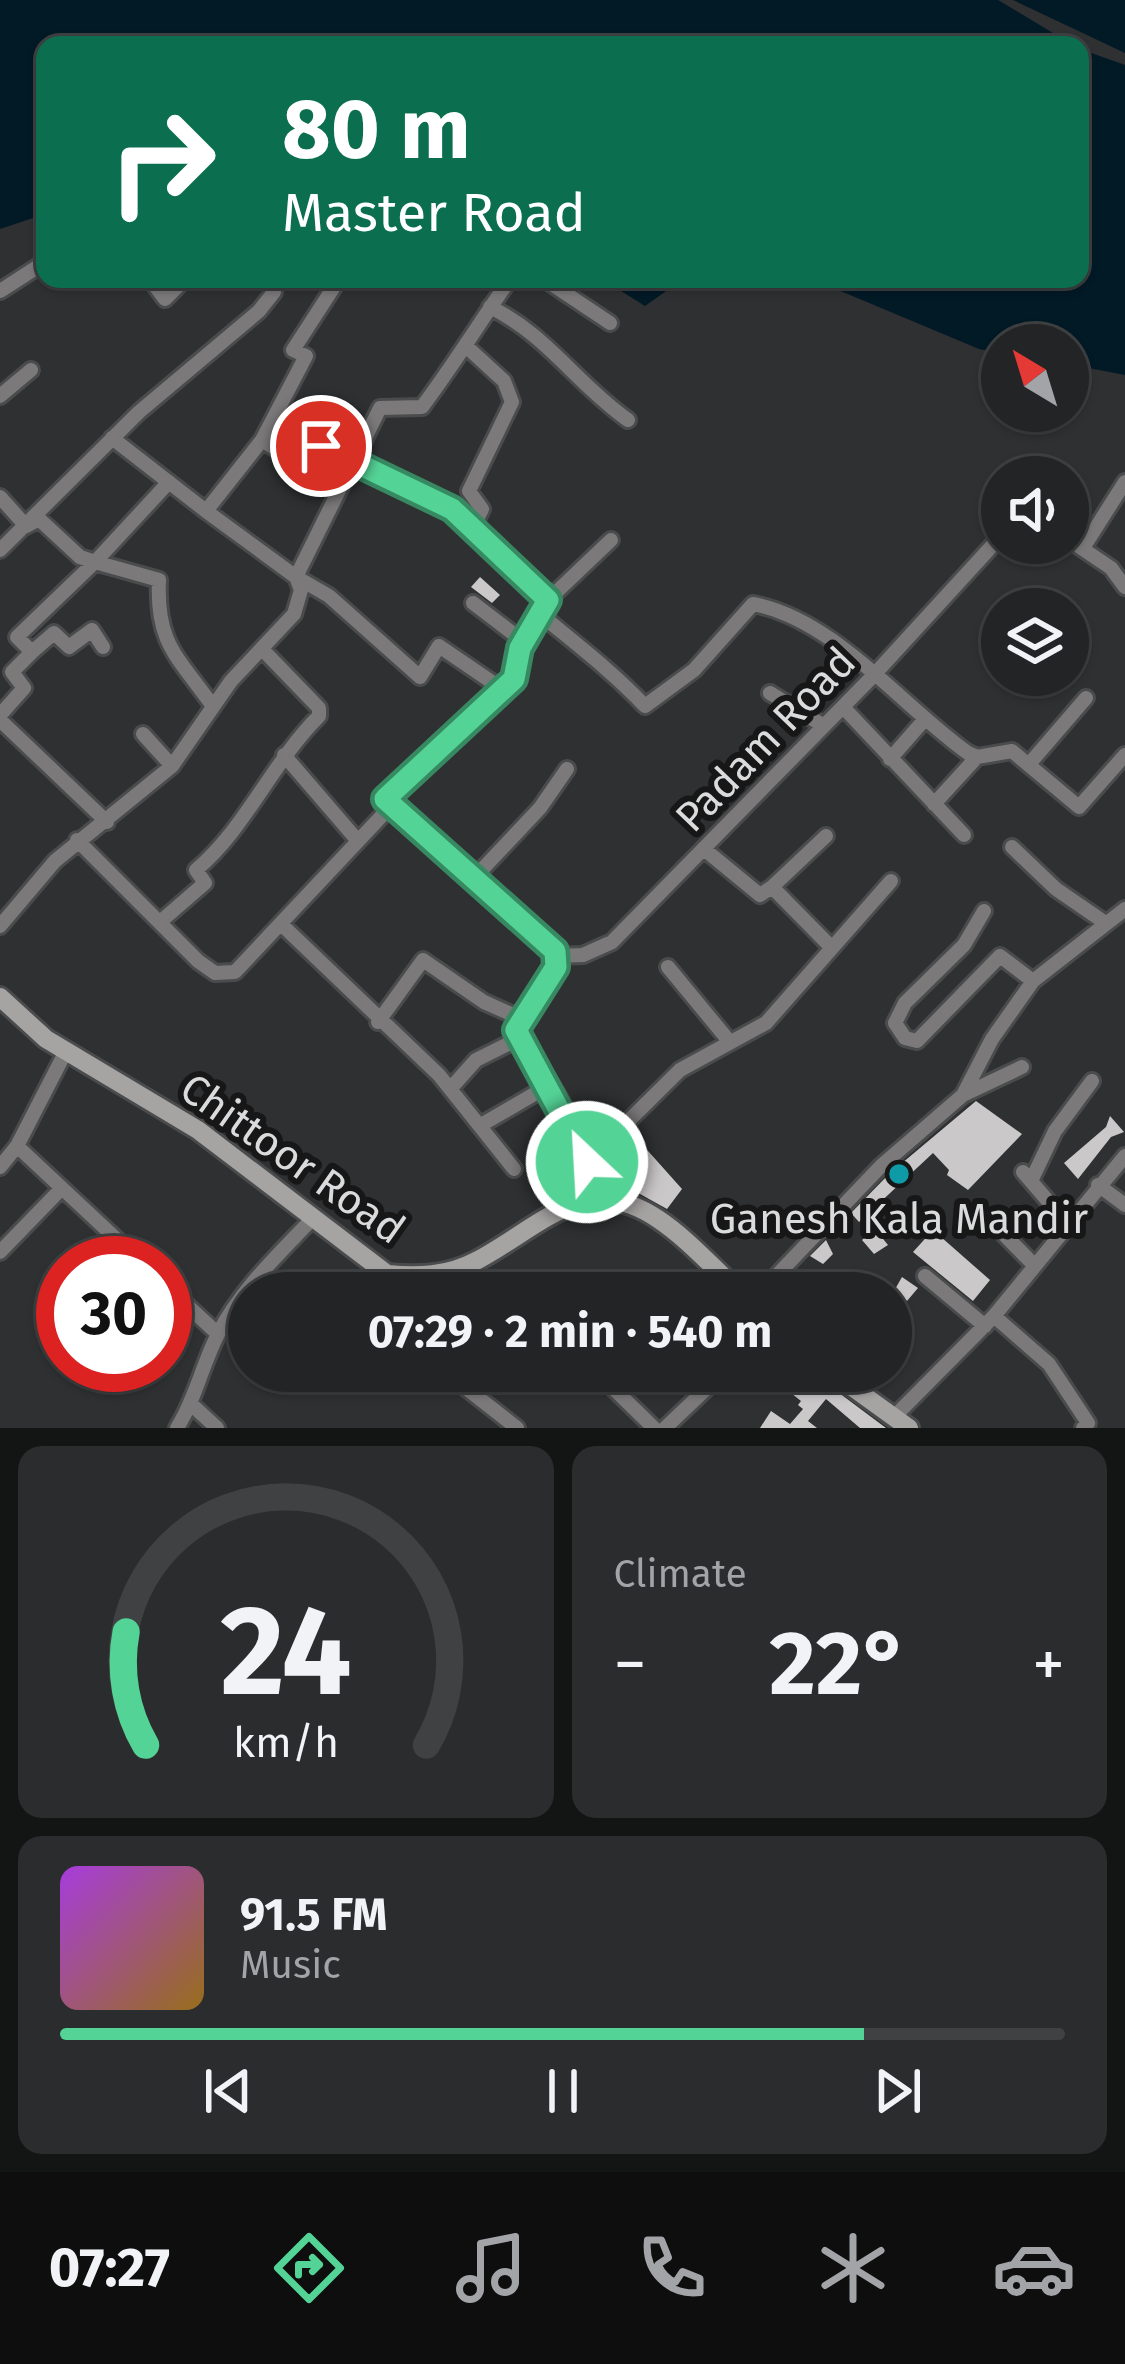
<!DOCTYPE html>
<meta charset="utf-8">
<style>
:root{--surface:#222425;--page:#2a2c2d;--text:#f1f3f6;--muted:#a2a4a7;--line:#3f4142;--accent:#54d396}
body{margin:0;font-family:"Fira Sans",sans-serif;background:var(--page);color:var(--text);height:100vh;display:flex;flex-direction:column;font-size:45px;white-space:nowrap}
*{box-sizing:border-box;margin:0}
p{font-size:39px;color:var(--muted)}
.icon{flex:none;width:66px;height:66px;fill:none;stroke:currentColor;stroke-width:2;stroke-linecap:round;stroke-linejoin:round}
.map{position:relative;height:1428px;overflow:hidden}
.sheet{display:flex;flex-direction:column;gap:18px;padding:18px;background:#131414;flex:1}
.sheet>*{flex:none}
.guide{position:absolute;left:36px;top:36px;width:1053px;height:252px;border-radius:24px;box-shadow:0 3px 9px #0004,0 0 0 3px var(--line);background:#0b6e4f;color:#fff;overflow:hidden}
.needle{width:78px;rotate:322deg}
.buttons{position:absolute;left:981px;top:324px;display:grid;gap:24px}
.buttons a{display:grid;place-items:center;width:108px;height:108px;border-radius:50%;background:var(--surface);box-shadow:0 3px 9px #0004,0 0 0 3px var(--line);font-size:60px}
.speed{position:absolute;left:36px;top:1236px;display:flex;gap:24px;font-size:60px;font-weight:700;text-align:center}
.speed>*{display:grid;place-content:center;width:156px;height:156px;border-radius:50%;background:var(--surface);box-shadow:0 3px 9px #0004,0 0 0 3px var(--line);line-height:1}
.speed .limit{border:18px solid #d22;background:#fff;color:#111}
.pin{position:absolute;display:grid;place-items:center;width:102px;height:102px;color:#fff;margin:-51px;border:6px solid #fff;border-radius:50%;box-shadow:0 3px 12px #0007}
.me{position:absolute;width:132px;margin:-66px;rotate:335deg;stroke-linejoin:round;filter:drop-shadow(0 0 9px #0008)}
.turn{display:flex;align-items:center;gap:42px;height:252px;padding:0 48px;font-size:54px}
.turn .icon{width:156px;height:156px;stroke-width:2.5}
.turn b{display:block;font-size:84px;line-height:102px}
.big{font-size:90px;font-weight:700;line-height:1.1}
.sheet .widget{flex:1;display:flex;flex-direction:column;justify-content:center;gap:18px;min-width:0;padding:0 42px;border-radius:24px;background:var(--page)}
.sheet .dial{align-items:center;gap:0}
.dial svg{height:312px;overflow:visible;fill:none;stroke:var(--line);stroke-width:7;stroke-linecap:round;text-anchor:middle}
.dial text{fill:var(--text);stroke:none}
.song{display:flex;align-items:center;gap:36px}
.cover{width:144px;height:144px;border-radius:18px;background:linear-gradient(135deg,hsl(280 70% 55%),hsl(40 70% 35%))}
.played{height:12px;border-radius:6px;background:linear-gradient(90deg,var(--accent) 80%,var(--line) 80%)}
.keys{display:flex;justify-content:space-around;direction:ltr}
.heat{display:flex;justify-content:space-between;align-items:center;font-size:66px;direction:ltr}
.sheet .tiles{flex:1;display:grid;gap:18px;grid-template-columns:1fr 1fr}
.widget:last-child{grid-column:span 2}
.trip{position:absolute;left:228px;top:1272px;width:684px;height:120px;border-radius:60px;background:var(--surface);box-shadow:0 3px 9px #0004,0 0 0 3px var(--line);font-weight:700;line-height:120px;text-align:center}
.tabs{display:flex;height:192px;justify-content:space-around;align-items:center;background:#0e0e0f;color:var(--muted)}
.tabs .icon{width:84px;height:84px}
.tabs .selected{color:var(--accent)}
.tabs b{font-size:54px;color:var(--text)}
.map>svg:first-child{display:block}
</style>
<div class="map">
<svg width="1125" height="1428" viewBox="0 0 1125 1428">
<rect width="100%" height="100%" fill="#2e3031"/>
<path fill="#021926" d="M0,0H998L1073,45H45V214L0,229Z
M1013,0H1125V53Z
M1080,49L1125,65V375L1068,364V345H1002V353L979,349L812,279H1080Z
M602,279H683L645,306Z"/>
<path fill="#cbc8ca" d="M480,577L500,595L492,603L471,587Z
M976,1101L1022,1134L968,1190L947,1175L949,1170L933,1153L859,1222L851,1213L889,1174Z
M1110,1116L1124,1132L1111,1137L1078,1179L1064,1163L1106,1127Z
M632,1133L682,1189L667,1209L640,1194L606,1160Z
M875,1229L888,1245L874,1254L862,1240Z
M933,1230L990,1280L973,1301L913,1252Z
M826,1240L833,1254L823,1264L810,1256Z
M902,1277L918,1288L907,1301L894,1291Z
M793,1371L814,1384L819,1378L886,1428H860L826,1399L808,1421L817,1428H760L771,1411L790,1424L803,1409L798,1405L801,1401L782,1386Z"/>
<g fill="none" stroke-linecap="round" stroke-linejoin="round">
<g stroke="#4a4b4c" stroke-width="20">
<path id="minor" d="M120,279H122
M150,279L165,299L185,279
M544,279L610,323
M0,291L45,262
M490,307C546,334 577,384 628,420
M468,348L504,381L512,402L469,491L482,509L474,525
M0,396L31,370
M112,438L206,511
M262,440L287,456L321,446L428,494L474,525L473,532L548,600
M0,497L26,526L39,519L80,557L95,562L169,482
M1068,539L1111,568L1125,587
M1083,548L1125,482
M0,550L139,412L259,311L274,292
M473,603L524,642
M540,614C576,644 613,672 645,706L694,670L753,604C834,619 902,706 968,753L977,757L1012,751L1079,807L1125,755
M32,652L54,633L69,647L92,630L103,647
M502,689L439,646L420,677L329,596L296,577L380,408L422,407C454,364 480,322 510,279
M770,693L824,726
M843,707L964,835
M0,715L24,688L12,672L32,652L17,637L95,562L159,580C156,643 177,656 212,705
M0,720L107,822
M143,734L172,766
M284,755L358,841
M890,759L925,719
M1030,763L1086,698
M934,804L977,757
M77,840L198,961L215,973L235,972L392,805
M1012,847L1056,889L1104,922
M704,849L760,895L772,887L832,948
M475,877L540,808L567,769
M772,887L826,836
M984,911L964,945L905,1003L895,1023L905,1038L917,1041L1000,956L1033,981
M160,922L205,883L196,870C246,828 271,764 319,716V708L263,650
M281,924L439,1075L514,1169
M0,926L55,861L172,766L231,681L294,614L301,590L296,577L206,511L262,440L306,356L293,350L339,279
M556,956L583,955L612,942L872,677L1002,535
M668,967L729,1041
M378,1022L423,960L484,1002L520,1018
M66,1051L17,1146L142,1263
M451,1088L476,1060L520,1038
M963,1095L1022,1067
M481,1125L548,1086
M587,1162L680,1070L766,1023L891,881
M0,1167L17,1146
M1023,1172L1066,1222
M1031,1181L1055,1131L1092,1081
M1098,1185L1125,1205
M575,1199C608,1150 542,1075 516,1030L556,967L555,951L385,799L514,678L520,648L548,600L611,540
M986,1216L1034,1265
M0,1252L62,1188
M925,1276L985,1326
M165,1285L218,1334
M760,1293L881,1166L963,1095L992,1039L1033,981L1125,909
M994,1316L1049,1364L1088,1423L1083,1428
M463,1371L457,1381L517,1428
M613,1388L654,1428
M192,1405L217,1428
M894,1417L994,1316L1125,1156
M177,1428C196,1398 202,1365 218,1334C241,1289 279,1254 313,1218
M665,1428L725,1371"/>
</g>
<g stroke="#4a4b4c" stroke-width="24">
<path id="secondary" d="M0,997L46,1039L198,1130L387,1274C418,1277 448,1276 476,1261C538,1229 585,1169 658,1219C688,1239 714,1269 741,1293
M830,1371L909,1428"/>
</g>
<use href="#minor" stroke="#7b7979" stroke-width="14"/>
<use href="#secondary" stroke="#a6a3a3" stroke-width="18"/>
</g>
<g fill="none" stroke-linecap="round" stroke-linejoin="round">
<g stroke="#378962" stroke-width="30">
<path id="route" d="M321,446L452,509L548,600L520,648L514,679L385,799L555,951L556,967L516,1030L587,1162"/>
</g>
<use href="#route" stroke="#54d396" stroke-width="21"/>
</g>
<circle fill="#0f9aa8" stroke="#171718" stroke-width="4.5" cx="899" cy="1174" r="12"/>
<g text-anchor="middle" stroke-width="12" stroke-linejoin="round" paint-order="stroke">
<g font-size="42" fill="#dadbdc" stroke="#171718">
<text transform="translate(765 739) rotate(-46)" y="15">Padam Road</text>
<text transform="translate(293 1158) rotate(35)" y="15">Chittoor Road</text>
</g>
<g font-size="42" fill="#dadbdc" stroke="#171718">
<text x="899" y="1233">Ganesh Kala Mandir</text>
</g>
</g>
</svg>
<div class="buttons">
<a><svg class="needle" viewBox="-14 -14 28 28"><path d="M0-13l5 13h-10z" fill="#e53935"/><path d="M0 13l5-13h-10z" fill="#a2a4a7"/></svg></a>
<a><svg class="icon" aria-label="sound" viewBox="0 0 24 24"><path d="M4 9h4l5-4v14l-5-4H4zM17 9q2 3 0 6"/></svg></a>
<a><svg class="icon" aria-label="layers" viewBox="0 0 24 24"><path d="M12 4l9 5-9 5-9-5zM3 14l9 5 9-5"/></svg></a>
</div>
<div class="speed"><div class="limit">30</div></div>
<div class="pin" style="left:321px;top:446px;background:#d93025"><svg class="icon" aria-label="arrive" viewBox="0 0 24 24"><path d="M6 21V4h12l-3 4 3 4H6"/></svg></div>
<svg class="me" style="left:587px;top:1162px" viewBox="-20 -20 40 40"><circle r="17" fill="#54d396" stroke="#fff" stroke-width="3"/><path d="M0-11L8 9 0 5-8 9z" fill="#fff"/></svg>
<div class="trip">07:29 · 2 min · 540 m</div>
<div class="guide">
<div class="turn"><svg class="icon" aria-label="right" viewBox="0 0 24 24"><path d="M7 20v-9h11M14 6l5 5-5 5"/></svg><div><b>80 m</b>Master Road</div></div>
</div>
</div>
<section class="sheet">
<div class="tiles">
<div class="widget dial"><svg viewBox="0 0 100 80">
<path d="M14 69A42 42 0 1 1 86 69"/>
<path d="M14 69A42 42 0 0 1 9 40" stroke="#54d396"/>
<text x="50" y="56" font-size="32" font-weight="700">24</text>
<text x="50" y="72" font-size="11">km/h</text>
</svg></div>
<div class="widget"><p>Climate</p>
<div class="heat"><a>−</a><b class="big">22°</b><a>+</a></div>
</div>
<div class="widget">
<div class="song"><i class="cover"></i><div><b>91.5 FM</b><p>Music</p></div></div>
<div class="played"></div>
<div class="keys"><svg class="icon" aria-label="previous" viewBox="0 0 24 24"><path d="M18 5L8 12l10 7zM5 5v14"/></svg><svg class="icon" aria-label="pause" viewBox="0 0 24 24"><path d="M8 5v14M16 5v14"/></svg><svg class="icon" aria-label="next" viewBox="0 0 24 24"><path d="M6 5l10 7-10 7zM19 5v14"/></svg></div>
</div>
</div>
</section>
<nav class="tabs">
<b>07:27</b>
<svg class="icon selected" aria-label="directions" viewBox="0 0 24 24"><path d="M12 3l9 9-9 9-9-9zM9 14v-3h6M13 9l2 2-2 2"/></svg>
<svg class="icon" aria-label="music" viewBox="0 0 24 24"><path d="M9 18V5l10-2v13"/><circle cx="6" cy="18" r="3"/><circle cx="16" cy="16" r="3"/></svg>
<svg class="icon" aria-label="phone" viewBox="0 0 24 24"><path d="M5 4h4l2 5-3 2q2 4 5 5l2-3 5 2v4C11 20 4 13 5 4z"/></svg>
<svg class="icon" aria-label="climate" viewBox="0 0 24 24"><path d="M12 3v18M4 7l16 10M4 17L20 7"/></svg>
<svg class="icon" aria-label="car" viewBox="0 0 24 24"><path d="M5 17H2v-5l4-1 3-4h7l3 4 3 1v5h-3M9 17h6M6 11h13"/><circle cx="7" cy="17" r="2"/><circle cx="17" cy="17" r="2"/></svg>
</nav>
